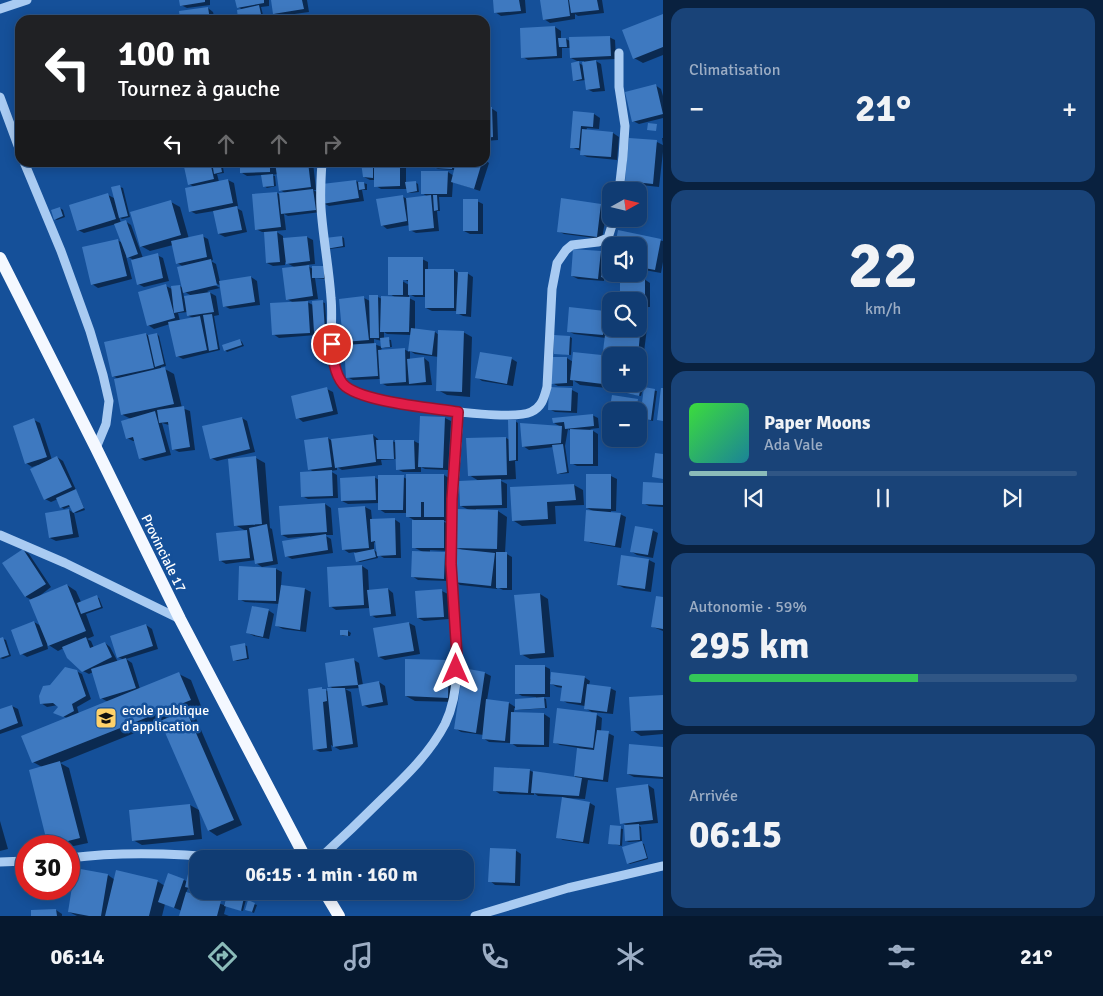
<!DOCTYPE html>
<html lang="fr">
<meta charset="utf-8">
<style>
:root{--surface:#103c73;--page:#194378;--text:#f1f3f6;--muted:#9cadc4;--line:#305685;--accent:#8bbbb9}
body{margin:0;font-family:Signika,sans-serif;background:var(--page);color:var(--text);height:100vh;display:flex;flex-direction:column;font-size:19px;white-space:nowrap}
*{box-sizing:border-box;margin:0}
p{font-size:16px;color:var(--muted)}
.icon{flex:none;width:28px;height:28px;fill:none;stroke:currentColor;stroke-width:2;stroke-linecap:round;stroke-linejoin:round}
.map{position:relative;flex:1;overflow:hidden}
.side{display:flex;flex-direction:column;gap:8px;padding:8px;background:#09213f;width:440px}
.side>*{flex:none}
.guide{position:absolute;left:15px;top:15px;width:475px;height:152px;border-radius:15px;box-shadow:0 2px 12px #0003,0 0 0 1px var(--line);background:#202124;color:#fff;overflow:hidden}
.needle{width:32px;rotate:82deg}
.controls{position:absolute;left:602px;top:182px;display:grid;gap:10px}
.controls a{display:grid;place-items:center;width:45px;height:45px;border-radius:10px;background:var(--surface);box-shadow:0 2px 12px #0003,0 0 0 1px var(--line);font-size:25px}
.speed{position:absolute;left:15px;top:835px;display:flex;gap:10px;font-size:25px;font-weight:700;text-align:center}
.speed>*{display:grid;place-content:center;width:65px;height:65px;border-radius:50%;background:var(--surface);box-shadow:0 2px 12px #0003,0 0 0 1px var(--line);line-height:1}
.speed .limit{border:8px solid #d22;background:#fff;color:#111}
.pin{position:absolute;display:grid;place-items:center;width:42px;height:42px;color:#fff;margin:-21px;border:2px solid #fff;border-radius:50%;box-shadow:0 1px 5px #0007}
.me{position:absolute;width:55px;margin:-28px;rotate:0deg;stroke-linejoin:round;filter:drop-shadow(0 0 4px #0008)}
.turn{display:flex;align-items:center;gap:18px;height:105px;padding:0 20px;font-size:22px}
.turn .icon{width:65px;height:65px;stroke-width:2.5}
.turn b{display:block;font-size:35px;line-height:42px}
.lanes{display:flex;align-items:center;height:48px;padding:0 20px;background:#0003;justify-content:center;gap:25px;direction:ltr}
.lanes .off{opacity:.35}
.big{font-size:38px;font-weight:800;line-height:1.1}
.side .widget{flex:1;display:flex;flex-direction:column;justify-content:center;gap:8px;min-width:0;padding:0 18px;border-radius:15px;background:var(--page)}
.side .dial{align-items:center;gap:0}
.dial b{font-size:65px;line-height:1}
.song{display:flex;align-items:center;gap:15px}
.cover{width:60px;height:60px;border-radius:8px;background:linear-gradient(135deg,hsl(120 70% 55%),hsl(190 70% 35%))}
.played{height:5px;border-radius:2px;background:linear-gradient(90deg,var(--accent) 20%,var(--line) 20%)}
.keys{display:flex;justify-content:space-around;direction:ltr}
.heat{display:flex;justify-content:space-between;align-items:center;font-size:28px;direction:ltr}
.charge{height:8px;border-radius:4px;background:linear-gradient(90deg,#34c759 59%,var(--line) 0)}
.trip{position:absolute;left:189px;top:850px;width:285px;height:50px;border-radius:15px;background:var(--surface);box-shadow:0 2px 12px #0003,0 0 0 1px var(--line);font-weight:800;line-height:50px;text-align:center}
.tab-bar{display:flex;height:80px;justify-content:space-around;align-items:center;background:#06182e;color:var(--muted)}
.tab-bar .icon{width:35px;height:35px}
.tab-bar .current{color:var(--accent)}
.tab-bar b{font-size:22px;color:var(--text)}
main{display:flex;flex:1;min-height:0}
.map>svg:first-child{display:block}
</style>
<main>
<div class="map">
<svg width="663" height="916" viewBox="0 0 663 916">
<rect width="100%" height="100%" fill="#155099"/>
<path fill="#0007" fill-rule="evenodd" d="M181,0H210V5L187,8L181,5Z
M237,0H269V6L261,7L263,15L242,19L239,17L243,10L238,7Z
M272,0H307L309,12L280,16L274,13Z
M494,0H525L526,13L501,16L495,12Z
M541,0H602L604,13L578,16L575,14V19L550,23L544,19Z
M208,8L213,12L215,20H181Z
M663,15V55L643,63L634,58Z
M555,27L561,31V39H566L570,41L609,37L615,40L616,59L594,60L601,64L605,91L593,92L587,89L586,80L577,81L574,80L579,63L584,66V61H577L571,58L570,48H562V58L528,60L523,57Z
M655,85L661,89L663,96V118L639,124L633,121Z
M491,108L497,112L498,140L485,141V109Z
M575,113L594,114L600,118L599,129L587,128L586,131L613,133L619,137L617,160L587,157L581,154V151L571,147Z
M662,138H663V152L659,187L632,184L626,181L657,142L663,145Z
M485,160L489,163L480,191L453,182L452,197H439L440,211H437L439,231L416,233L410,230V225L387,229L382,225L402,196L407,199L428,197L422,193L448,172L454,176L458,162H485Z
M172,162H181L182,168H176L173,167Z
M184,162H222L224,173L217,174L219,182L228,180L234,183L238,206L235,207L242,211L247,232L225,237L219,234L214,211L196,214L190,211L194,187L189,184Z
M241,162H313L316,190H313L319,193L321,212L288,216L284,214L286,230L275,231L283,236V239L307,237L313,240L315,264L306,265L313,269L323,267L326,279L315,278L318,299L305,301L313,305L322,302L325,303L327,332L316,331V335L279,338L273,334L294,303L287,299L296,268L285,262V265L273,266L267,263L265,232H262L256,229L277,193L281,195L285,193L280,190L278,174L271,175L275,176L276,186L267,188L264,186L263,175L247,176L242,173Z
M362,162H406V184L415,182L418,184L419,192L410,193L408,192V189H381L376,186V180H370L364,177Z
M436,162L454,163V170L438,169L436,168Z
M355,181L367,184V190H362L364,201L329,206L323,203Z
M120,187L123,188L130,217L122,219L119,217L121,223L125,221L131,225L143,258L157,255L163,258L169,281L144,287L138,284L132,259L126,256L132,279L98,288L92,284L117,240L123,243L116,224L84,233L78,230L108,195L116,199Z
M477,201L483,204V234H470L464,231Z
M171,202L180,207L189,239L202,236L208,239L213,260L211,261L216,264L220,282L251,277L257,281L260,305L230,309L224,306L221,286L212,281L211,283L220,288L207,291L216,296L219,315L214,316L220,350L183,359L177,356L170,324L154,329L148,325L166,286L172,289L180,286L183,288L184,267L177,263L173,245L150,251L141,246ZM183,291L192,296L184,298ZM188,312L189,316L193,318L180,321L178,313Z
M601,205L607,209L602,239L564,234L558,231Z
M60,208L63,210L65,217L57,220L55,219Z
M619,232L663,241V262L661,273L639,269V246H616Z
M342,237L344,238L345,247L330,249L327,248Z
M601,252L606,256V263L611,265V274H623L622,279H644L650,283V307H639V301H622V282L604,278V281L578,279L572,276Z
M389,259H422L428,262V270H454L458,273H467L473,277L471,317L463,316L457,313V311H432L426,308V297H415L409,294V298L415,301V330L435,332L439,335L440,331L463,332L472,337L470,397L447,395L438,390L439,357L415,354L410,351V360L424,358L429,362L432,385L387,386L381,383V379L353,380L347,377L345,346H351L344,342L340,300L364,298L370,301V297H378L382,299V297L396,298L390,294ZM399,276L409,282V285L397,278ZM384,332L387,334L411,335L409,352L404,349L381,351L382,347L374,344V339L382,341L383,347L385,348L392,347L391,340L384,339Z
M570,309L605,312L611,315V329H639V324L647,328L643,360L648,361L644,380L639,379V356L610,354L605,351L606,338L574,334L568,331Z
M146,334L149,336L157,334L159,336L166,366L161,367V370L165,369L174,374L182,408L190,411L195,450L179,452L173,449L169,425L162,423L171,455L145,461L140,458L135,441H133L127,438L131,419L123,415L118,379L113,376Z
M570,337L572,338L571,355L555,353Z
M240,340L242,342L244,346L227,352L225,350Z
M574,354L611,358V384H641L644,385L641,396L626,393L624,392V390L580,385L573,380V386H558L552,383L567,358L573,362Z
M512,359L517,362L513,386L482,381L477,377Z
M327,389L333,392L338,414L303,422L298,418Z
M645,389L657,391L653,421L641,418L640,426H639V411H611V420L609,419L613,397L638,401L643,404Z
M572,390L578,393L577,413L555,412L549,409Z
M592,415L598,418L599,428L590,429L598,434V466H577L571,463V431L568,429L565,446L569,473L560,474L558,473L554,447L529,450L523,446L561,427L554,423Z
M242,418L247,421L255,452L217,461L211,458Z
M445,418L451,421L448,470L425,469L421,467V472H403L397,469V459L381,460L382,465L342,470L337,467V470L330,471L337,475L338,498L308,499L302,496L314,472L309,469L306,441L328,438L332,441L373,435L378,439L379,442L392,441L397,443V441H414L420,444Z
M34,420L40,423L52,460L57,457L63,461L85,510L76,513L74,512L71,506L64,509L61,507L58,499L51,502L45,499L38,465L32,467L26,463Z
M515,421L518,423V461H515L516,479L499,480L507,484V508L476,509V511H498L507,517L505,553L512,557V590H503L497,587V589L460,585L455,581L464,551L456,547L469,510L461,506L479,481L469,475L506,438L510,440Z
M256,458L265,463L270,528L272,529L278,564L262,567L256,563V560L226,564L221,561L246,531L235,525Z
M444,475L452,480V521H443L449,525V551L430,550V553L445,554L450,557L449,581L418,580L412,576L423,552L413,547L414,520L407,516V513H385L379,509V503L348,504L342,501L374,477L379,480L403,477L407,479Z
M611,476L617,479L616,511H611V513L620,514L626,517L621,548L591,543L586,540L595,512L587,508Z
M574,485L583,490L584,505L555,506L556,524L522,526L514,521L511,489Z
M663,485V507L649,506L643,503Z
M325,504L331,508L333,535H324L331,539L333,553L292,559L286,556L310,538V536L288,538L282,535Z
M365,507L371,510L372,520L394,519L400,523L401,558H384L377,554L378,558L360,562L358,561L355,552L349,553L343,549L339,509ZM374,542L377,544L378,553L374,550Z
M69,510L74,513L79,537L56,541L50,538Z
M652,530L658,533L653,558L637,555L632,552Z
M23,550L29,554L51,587L37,598L67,585L76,591L81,602L96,597L99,598L103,608L86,614L94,636L87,639L91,641L94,648L105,643L110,647L118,662L124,660L118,657L146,625L152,629L158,649L126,659L132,663L140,689L179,674L191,680L201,706L187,712L195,716L242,825L217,836L208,830L162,722L60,763L69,768L88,843L69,847L49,845L42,767L33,762L67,718L55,713L59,707L58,705L47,707L41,703L51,686L76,671L82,674L91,699L77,707L79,714L108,702L101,698L93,672L89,674L83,671L64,648L58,651L47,644L48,649L27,657L22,654L34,622L41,626L30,599L26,597L4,563Z
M649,560L655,563L651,592L624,588L618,585Z
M362,566L368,570L369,591L388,589L393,593L396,616L376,618L371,615L370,608L336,610L330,606Z
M240,568L276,569L282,572L281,586L305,589L311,592L306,632L283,629L277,626L280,604L245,602L239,599Z
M442,591L448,594L449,619L424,621L418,618Z
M540,594L548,599L554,657L530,659L521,654Z
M663,598V631L653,627Z
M268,610L274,614L269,639L254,636L248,633Z
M409,623L415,626L420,654L385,660L379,657Z
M341,631H348L351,633L350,636H343L341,635Z
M3,639L6,640L11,656L3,659L0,658V640Z
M244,645L247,646L249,659L237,661L234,660Z
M354,660L359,663L363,685L379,682L385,686L388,705L369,708L363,705L360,688L345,689L351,692L358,747L340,750L331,745L332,751L320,752L314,749L324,690L328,691L334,689L329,686Z
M449,661L458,666L457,702L415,701L406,696Z
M544,666L550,669V679L584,677L590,681L589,685L610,688L616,691L613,714L592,712L602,718L601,732L608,733L614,736L608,782L588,780L585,799L566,798V799L590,803L595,806L589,844L563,840L557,837L563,797L538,796L534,793V795L500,794L494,790L529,770L535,773L575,778L579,748L560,745L554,742L595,714L585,708V706L567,703L562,700L563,688L557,687L550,683V697H541L546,699L547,708L519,710L514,708V714H544L550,718L549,747H517L511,743L489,742L483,738L484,735L461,732L455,728L464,670L485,673L491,676L487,700L509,703L517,708L536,698V697L522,696L517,693Z
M663,696V734L641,736L632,730Z
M12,706L18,709L23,726L0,734V710Z
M663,748V779L634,777L628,774Z
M648,785L654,789L658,823L638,825L641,827L642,841L629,842L626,841V825L622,823L617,789Z
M190,805L199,810L202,839L142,845L133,840L131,811Z
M0,821L8,849L0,851Z
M611,827L623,829L622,846L609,843Z
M642,843L644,844L648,859L630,864L628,863Z
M515,850L521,854L520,886L495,885L490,881Z
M108,875L115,880L157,881L165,886L184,880L188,882L195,878L198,880L195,890L188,888L186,893L224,905L229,891L247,896L243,911L226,906L224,914L229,916H181L182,911L165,904L162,916H77L69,912Z
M198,891H211L210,895Z
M258,891H270L265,899L257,894Z
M254,904L257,905L254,913L249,911Z
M56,910L62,914V916H32Z"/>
<path fill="#3e79c0" d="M179,0H205V2L180,6Z
M235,0H264V3L237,8Z
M271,0H302L304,9L273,14Z
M493,0H519L521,11L494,13Z
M540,0H568L570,16L543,20Z
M569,0H597L599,10L571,13Z
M259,5L261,14L238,18L237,10Z
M208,7L210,20H180L179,11Z
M663,14V47L633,59L622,30Z
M555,26L557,56L521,58L520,28Z
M610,36L611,56L570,58L569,37Z
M558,38H566L567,47H559Z
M596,60L600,88L586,90L582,62Z
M579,61L582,79L573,81L571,63Z
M656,84L663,114L632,122L625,92Z
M485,107H492L493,137L485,138Z
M573,111L594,113L593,127L581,126L579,148H570Z
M648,123L657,124L656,131L647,130Z
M582,129L613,132L611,157L580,155Z
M629,138L657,140L653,184L625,181Z
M171,162H179L180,167L172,168Z
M183,162H210L214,179L188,185Z
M212,162H220L222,172L214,174Z
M240,162H270V172L240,173Z
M275,162H308L311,187L279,191Z
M361,162H373V178L363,177Z
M374,162H400V186L374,187Z
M435,162H452V169L434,168Z
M456,162H482L474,189L451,182Z
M421,171H448L447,194H421Z
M273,174L274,186L263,187L261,175Z
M228,179L233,203L189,212L185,188Z
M356,180L359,198L322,204V184Z
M416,181L417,191L407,193L405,182Z
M358,182H364L365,189L359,190Z
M120,185L128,216L119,218L111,187Z
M313,189L316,210L281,214L279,193Z
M277,192L281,227L255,230L252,194Z
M108,193L116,219L77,231L69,205Z
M403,195L407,221L381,226L376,199Z
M431,195L434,228L409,231L406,198Z
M433,195H437L438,210L434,211Z
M561,198L601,204L597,237L557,232Z
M463,199H478V231H463Z
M171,200L181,235L140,247L130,212Z
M237,206L242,230L218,234L213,211Z
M60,207L63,216L54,220L51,210Z
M126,220L138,254L127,258L114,224Z
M618,230L661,239L655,270L639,267V246H615Z
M277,231L280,262L266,263L264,232Z
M203,234L207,257L176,264L171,241Z
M307,236L310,261L286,264L283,238Z
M342,236L343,246L326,249L325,238Z
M118,239L127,276L91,285L82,247Z
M573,249L601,251L598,279L571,276Z
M158,253L163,278L137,285L131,260Z
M388,257H423V295H408V280H403V295H388Z
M211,259L217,285L183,293L177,267Z
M605,262L611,263V274H620L618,282L601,277Z
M309,265L313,296L286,300L282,268Z
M312,266H324V278H312Z
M425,269H454V308H425Z
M458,272H468L466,314H456Z
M251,276L255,302L223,307L219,281Z
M620,278H645V304H639V301H620Z
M166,284L175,318L147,326L138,292Z
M180,285L184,311L174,313L171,286Z
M210,292L214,312L187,316L184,296Z
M369,295H378L379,338H370Z
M364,296L369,340L343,342L339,299Z
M381,296L410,297L409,332H380Z
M323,300L325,331L314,332L312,301Z
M308,301L310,333L272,335L270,303Z
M569,307L605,311L603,335L567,332Z
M212,314L218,349L209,351L203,315Z
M200,316L207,350L176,357L168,322Z
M607,319H611V329H639V323H641L638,356L603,351Z
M411,328L435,331L432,355L408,351Z
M438,330L464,331L462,392L436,391Z
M146,333L154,368L112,377L104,342Z
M157,333L164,364L155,367L148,335Z
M554,335L570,336L569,355L554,354Z
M389,337L390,347L381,348L380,338Z
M240,339L242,345L224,351L222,345Z
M376,343L378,376L346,378L344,345Z
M405,348L406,382L380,384L378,350Z
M480,352L512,357L507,384L475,378Z
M573,352L611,356V385L570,380Z
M424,357L426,382L409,384L407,359Z
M550,357H567V383L551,384Z
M639,357L646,359L641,380L639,379Z
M165,367L174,404L121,415L114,379Z
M639,382L642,383L639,396L622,392L624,384H639Z
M327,387L333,411L296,419L291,396Z
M549,387L572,388L571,411L548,410Z
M644,387L655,389L651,420L640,419Z
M661,388H663V421L657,420Z
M612,395L638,399L636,411H611V420L608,419Z
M184,406L190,447L172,450L168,422L159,423L157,410Z
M155,411L166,452L139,459L133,437L126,439L121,421Z
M593,414L594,426L565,429L564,422L553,423L552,418Z
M420,416L445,417L443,468L418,467Z
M242,417L250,449L210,459L202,426Z
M34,418L47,457L25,464L13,426Z
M508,420H516V460L509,461Z
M520,423L562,426L561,443L522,447Z
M570,429L593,430V464H570Z
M373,434L376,462L335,468L331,439Z
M328,437L332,467L308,470L304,440Z
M506,437L507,475L468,476L466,438Z
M376,440H393L394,459H377Z
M395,440H414L415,469L396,470Z
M563,444L567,472L557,474L552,445Z
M655,453L663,454V479L652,477Z
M57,456L72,487L44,500L30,469Z
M256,456L262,524L234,526L228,459Z
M332,470L333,496L301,497L300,472Z
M406,474H444V517H424V502H421V517H406Z
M586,474H611V509L586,508Z
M378,475H404L403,510H378Z
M375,476L376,500L341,501L340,478Z
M501,479L502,505L460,506L459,481Z
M643,482L663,483V505L642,504Z
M574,484L576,500L547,502L548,519L512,521L510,487Z
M76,489L84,508L73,513L69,505L60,508L56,498Z
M325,503L327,532L281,535L279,506Z
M365,506L369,548L342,550L338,508Z
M69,509L73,534L49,538L45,513Z
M456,509L498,510L497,549L455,548Z
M586,510L621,513L615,546L584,541Z
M395,518L396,555L377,556L375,541L371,542L370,519Z
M412,520H444V548H412Z
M267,524L273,561L255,564L249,528Z
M635,526L653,529L648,555L630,552Z
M247,530L250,558L219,561L216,533Z
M326,534L328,550L285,557L282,541Z
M23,549L46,584L25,597L2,563Z
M374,549L376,557L356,562L354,553Z
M457,549L495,553L491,586L453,582Z
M412,551L445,552L444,579L411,577Z
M496,552H507V588H496Z
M621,555L649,559L645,589L617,585Z
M362,565L364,605L329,607L327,567Z
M239,566L276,568V601L238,600Z
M67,584L86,631L48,646L29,600Z
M281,585L305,588L300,630L275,626Z
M388,588L391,614L370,616L367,590Z
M442,589L444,617L417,618L415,591Z
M540,593L545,653L520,655L514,595Z
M97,595L101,607L81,614L77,603Z
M656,596L663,597V629L651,627Z
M252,606L269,609L263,637L246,633Z
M34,621L43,646L20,655L11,630Z
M409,622L414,651L378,657L373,628Z
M146,624L153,646L117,658L110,636Z
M340,630H348V636L340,635Z
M3,637L9,655L0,658V638Z
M86,637L90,648L105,642L112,657L82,672L67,658L62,647Z
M245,643L247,658L233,661L230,646Z
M126,658L136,688L100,699L91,669Z
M354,658L358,685L328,687L325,663Z
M405,659L449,660L448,698L405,696Z
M515,665H545V694H515Z
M65,667L77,670L86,696L72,704L74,711L63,717L53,713L58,707L53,703L40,704L39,696L43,686L50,685Z
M463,668L485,672L476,733L454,729Z
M179,672L191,700L32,763L21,736Z
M551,672L585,676L581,703L560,701L562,686L550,684Z
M379,681L383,702L362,706L358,685Z
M587,684L611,687L607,712L584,709Z
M322,687V689H326L327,701L323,702L327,748L313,750L308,689Z
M327,688H345L353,744L333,747Z
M663,695V730L631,731L629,697Z
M544,697L545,708L515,710V699Z
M486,699L509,702L505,741L482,739Z
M12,705L18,723L0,730V709Z
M557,708L597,713L593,748L553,743Z
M186,710L234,820L208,831L160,721Z
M511,712L544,713V745L510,744Z
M597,730L609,731L603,780L574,776L577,748L594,750Z
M629,744L663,747V777L627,774Z
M60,761L80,838L48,846L29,770Z
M494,767L530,769L528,793L493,791Z
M533,771L582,778L579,796L531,793Z
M648,784L653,820L620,824L616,788Z
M562,797L590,802L583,842L556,838Z
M190,804L194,835L132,841L129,810Z
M639,824L640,840L625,841L624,825Z
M610,825L621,826L620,845L608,844Z
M642,841L647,858L627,864L622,847Z
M490,848L516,849L515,883L488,882Z
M75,868L108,874L101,916H89L68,912Z
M116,870L158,880L149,916H105Z
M168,873L184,879L174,908L158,902Z
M188,874L196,876L193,889L185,887Z
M195,891H208V895Z
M228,891L245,893L241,911L224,906Z
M257,891H267L262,899L255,894Z
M186,892L221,901L217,916H179Z
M248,900L255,903L252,912L245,910Z
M56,909L57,916H31V910Z"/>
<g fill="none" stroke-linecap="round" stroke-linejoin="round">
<path stroke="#a9cbf2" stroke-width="9" d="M0,9L27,0
M0,97L20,151
M24,162L61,251L90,331L103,375L109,401L106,424L96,448
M322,162C321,177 320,193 321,208C323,238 329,268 331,298C334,325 325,360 343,383C347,388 357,393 362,395C388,404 509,422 531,412C542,407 544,398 547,387L552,289L557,263L566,250L572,245L598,242L608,238L614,219
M619,191L623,156L625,126L619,87V53
M0,535L65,563L180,619
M69,858C123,851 178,853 233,859
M319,859C341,839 362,819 382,799C406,776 430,753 445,724C468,676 451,614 451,563C451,512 456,462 459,412
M0,862L26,861
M475,916L568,888L663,866"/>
<path stroke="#f4f8ff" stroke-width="12" d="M0,258L96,448L180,619L306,859
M324,891L339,916"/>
</g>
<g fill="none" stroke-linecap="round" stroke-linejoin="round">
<g stroke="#92132f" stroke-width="12">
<path id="route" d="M332,344C333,357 334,373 343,384C359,402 434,408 458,412L452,499L451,564L457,656L456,669"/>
</g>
<use href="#route" stroke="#e11d48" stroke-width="9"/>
</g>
<defs>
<g id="school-square" transform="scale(1.125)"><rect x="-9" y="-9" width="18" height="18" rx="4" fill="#ffd26a" stroke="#155099"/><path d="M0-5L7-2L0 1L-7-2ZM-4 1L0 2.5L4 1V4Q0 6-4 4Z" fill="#111"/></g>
</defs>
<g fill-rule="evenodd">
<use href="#school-square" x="106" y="718"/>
</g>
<g text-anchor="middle" stroke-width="5" stroke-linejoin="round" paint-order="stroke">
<g font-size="14" fill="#fff" stroke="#155099">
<text transform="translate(164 553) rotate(64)" y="5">Provinciale 17</text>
</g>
<g font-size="14" fill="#fff" stroke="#155099" text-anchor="start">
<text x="122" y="715">ecole publique<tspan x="122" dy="16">d'application</tspan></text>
</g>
</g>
</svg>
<div class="controls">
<a><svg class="needle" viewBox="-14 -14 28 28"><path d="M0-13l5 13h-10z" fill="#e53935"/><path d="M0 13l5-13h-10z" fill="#9cadc4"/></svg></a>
<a><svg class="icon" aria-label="sound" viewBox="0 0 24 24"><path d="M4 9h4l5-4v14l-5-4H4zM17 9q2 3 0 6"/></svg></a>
<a><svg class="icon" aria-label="search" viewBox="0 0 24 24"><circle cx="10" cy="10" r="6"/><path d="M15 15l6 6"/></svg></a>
<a>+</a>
<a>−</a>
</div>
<div class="speed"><div class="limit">30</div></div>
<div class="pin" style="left:332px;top:344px;background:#d93025"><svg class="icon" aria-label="arrive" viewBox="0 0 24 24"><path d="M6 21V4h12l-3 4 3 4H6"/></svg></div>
<svg class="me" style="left:456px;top:669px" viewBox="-20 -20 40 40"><path d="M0-17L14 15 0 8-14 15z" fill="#e11d48" stroke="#fff" stroke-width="4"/></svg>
<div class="trip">06:15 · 1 min · 160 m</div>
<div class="guide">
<div class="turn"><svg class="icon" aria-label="left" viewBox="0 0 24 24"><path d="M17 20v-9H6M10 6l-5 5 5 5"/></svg><div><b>100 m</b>Tournez à gauche</div></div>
<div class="lanes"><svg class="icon" aria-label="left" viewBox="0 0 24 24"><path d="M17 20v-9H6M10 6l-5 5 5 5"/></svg><svg class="icon off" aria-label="ahead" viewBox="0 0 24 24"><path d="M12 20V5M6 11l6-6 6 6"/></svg><svg class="icon off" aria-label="ahead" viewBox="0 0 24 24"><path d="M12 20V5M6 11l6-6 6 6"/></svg><svg class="icon off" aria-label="right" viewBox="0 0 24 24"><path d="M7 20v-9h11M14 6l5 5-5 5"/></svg></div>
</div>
</div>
<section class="side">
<div class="widget"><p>Climatisation</p>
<div class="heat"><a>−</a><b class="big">21°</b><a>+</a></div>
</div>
<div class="widget dial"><b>22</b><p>km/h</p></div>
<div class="widget">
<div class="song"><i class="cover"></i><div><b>Paper Moons</b><p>Ada Vale</p></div></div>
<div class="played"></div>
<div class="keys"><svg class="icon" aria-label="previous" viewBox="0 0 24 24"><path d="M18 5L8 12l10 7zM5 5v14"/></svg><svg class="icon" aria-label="pause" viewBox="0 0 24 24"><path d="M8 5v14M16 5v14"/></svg><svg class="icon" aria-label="next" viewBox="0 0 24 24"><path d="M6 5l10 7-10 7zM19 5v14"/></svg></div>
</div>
<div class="widget"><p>Autonomie · 59%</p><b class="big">295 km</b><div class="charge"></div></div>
<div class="widget"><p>Arrivée</p><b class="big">06:15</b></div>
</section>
</main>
<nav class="tab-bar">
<b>06:14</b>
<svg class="icon current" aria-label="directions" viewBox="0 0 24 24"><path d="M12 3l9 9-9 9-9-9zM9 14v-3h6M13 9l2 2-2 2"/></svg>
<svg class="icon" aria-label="music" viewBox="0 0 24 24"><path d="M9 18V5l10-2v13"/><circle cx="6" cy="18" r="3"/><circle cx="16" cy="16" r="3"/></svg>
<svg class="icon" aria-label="phone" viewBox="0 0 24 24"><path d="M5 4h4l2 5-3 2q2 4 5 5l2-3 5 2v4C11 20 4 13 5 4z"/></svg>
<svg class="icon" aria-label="climate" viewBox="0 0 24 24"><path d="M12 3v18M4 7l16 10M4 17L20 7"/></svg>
<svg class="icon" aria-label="car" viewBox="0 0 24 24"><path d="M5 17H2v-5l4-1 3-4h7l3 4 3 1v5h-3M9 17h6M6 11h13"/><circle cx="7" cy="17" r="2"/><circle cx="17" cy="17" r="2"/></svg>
<svg class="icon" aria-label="filters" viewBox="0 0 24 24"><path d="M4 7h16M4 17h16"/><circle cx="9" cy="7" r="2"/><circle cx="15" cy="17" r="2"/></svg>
<b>21°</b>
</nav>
